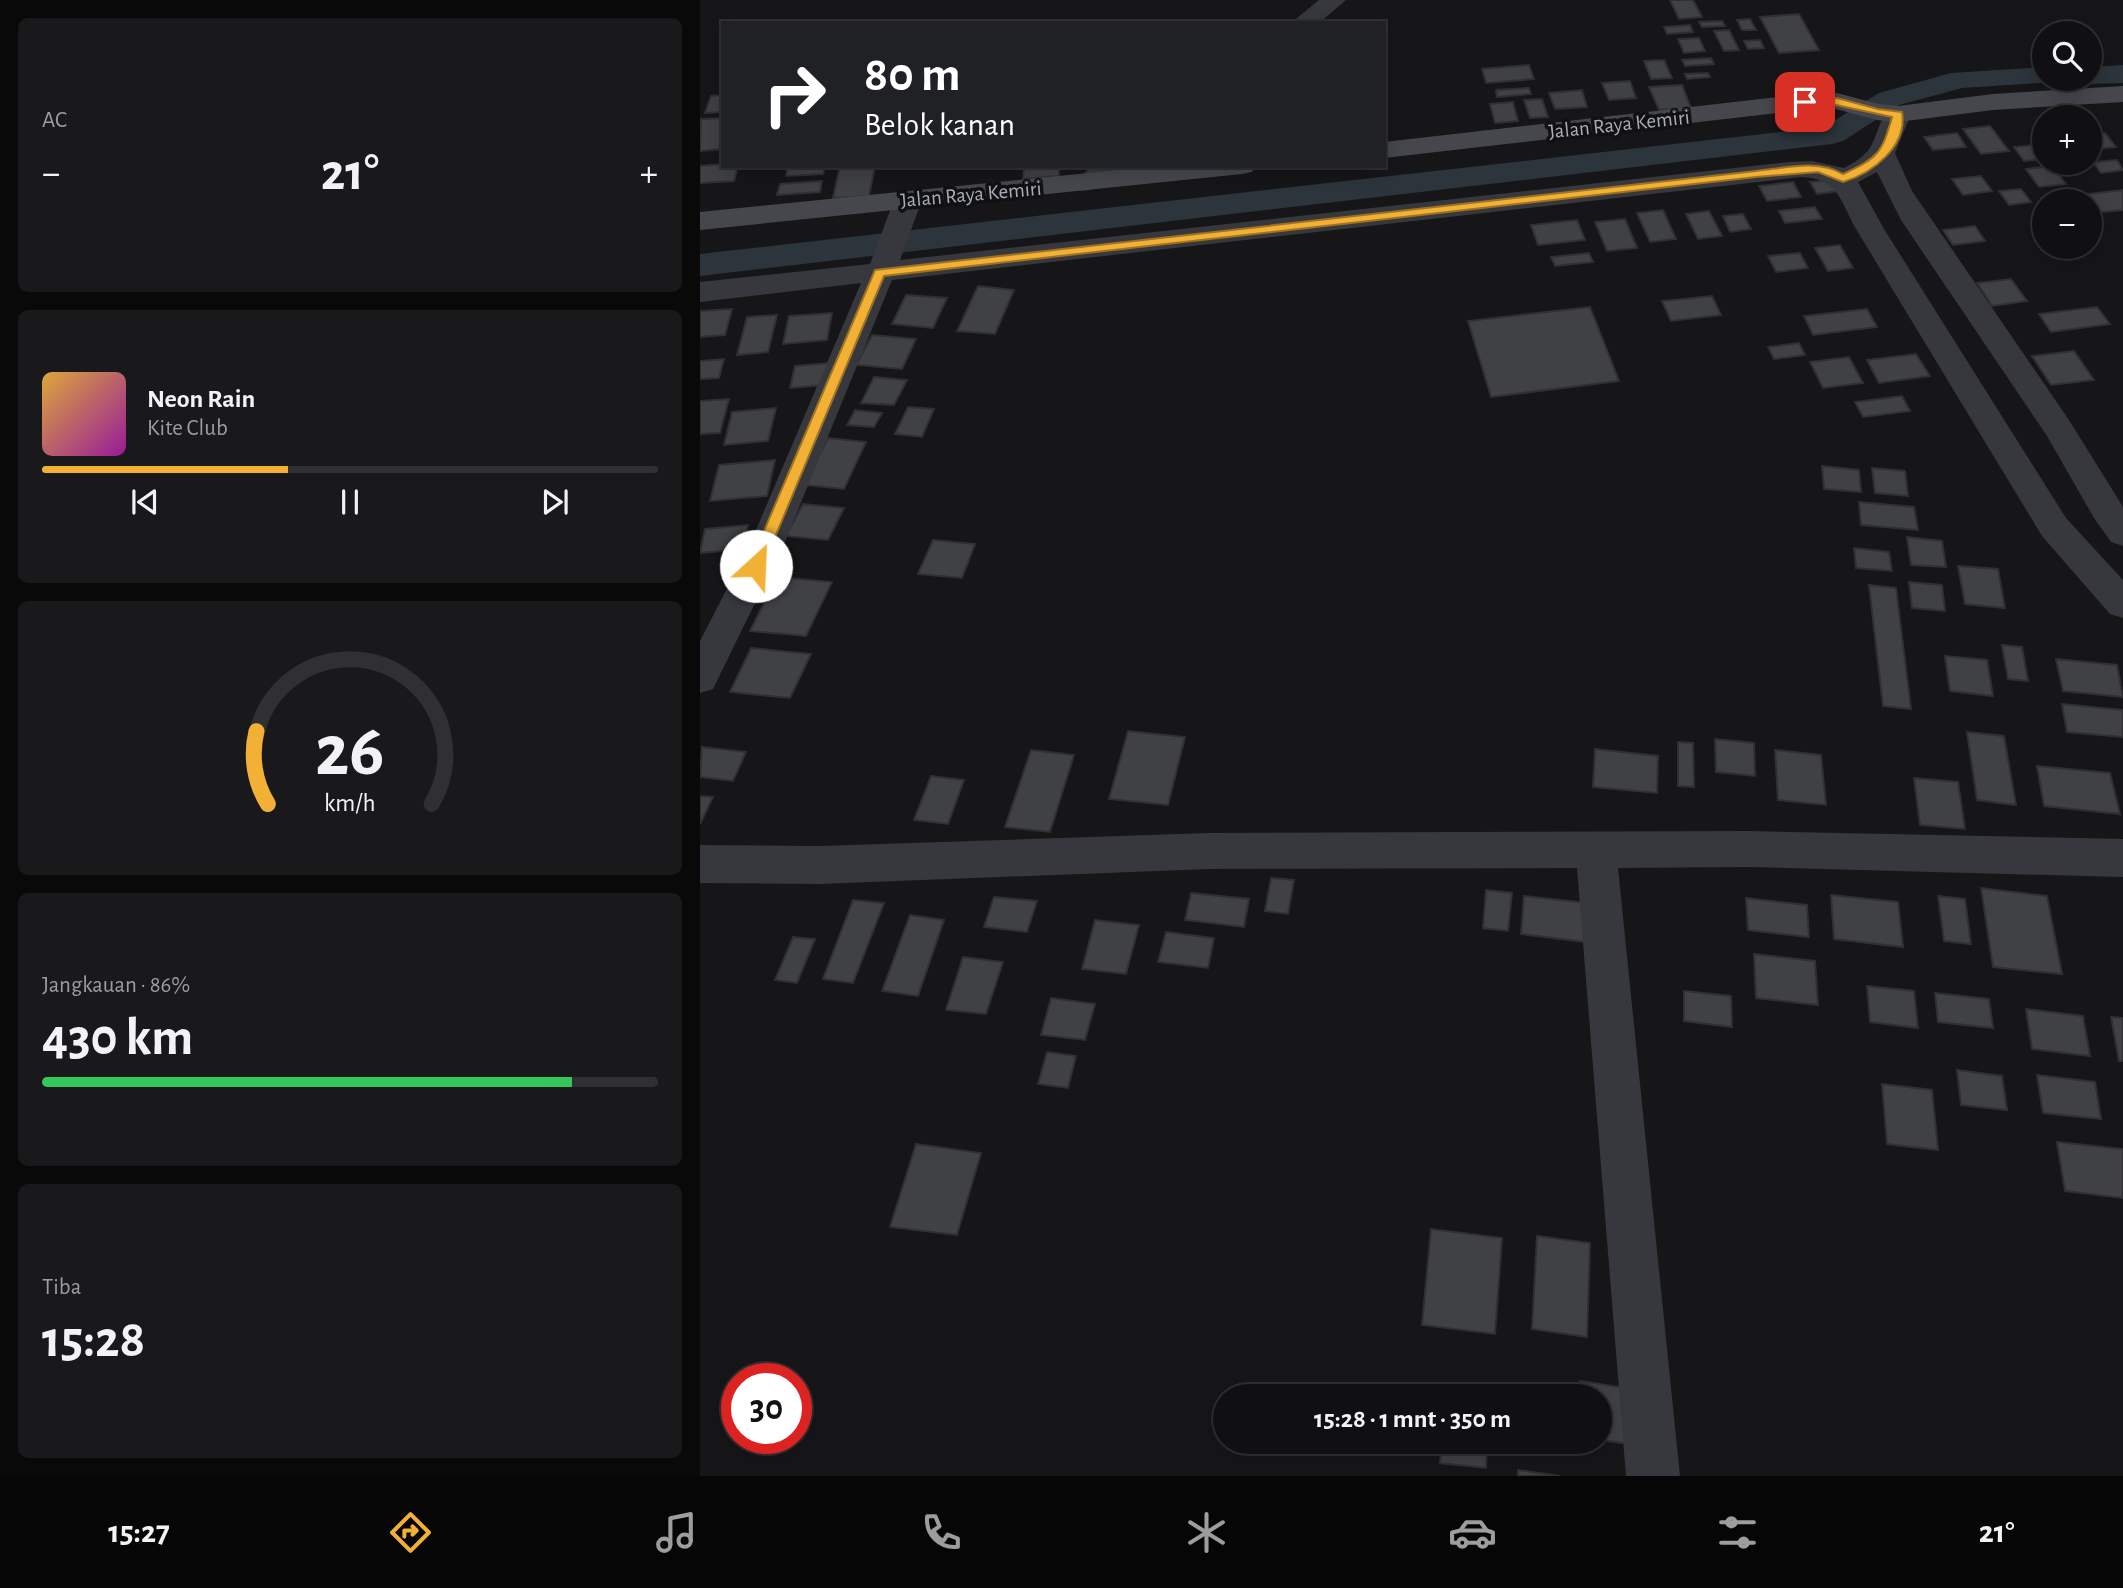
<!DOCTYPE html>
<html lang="id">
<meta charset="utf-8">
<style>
:root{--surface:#101012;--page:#19191b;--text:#f1f3f6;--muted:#9c9d9f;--line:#303032;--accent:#f2b134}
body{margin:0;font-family:"Alegreya Sans",sans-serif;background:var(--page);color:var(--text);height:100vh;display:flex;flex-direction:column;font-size:26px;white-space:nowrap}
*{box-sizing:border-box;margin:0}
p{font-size:23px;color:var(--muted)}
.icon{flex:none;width:38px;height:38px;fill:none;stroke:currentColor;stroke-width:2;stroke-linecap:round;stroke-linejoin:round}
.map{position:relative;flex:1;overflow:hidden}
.details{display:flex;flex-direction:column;gap:18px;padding:18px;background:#09090a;width:700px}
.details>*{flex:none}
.top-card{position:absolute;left:21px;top:21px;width:665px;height:147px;border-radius:0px;box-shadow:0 4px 18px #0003,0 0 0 2px var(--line);background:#202124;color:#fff;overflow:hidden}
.controls{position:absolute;left:1332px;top:21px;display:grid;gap:14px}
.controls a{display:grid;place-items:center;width:70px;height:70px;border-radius:50%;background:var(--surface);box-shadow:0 4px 18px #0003,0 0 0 2px var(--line);font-size:35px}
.speed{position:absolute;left:21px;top:1363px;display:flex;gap:14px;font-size:35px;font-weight:700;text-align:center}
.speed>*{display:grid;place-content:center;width:91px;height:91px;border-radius:50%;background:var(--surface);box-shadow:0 4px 18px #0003,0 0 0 2px var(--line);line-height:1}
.speed .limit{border:10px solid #d22;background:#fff;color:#111}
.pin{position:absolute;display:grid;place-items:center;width:60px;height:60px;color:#fff;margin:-30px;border-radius:14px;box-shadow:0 4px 10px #0006}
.me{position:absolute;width:77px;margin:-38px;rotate:25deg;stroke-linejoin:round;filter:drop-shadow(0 0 5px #0008)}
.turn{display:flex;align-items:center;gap:24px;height:147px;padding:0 28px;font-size:32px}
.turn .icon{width:91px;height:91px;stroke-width:2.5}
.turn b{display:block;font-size:49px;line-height:60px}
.big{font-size:52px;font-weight:600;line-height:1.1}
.details .tile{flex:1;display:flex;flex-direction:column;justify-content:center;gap:10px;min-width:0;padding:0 24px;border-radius:10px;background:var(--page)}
.details .dial{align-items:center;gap:0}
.dial svg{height:182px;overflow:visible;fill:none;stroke:var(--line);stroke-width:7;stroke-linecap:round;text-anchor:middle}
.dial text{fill:var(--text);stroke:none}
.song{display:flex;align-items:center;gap:21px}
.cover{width:84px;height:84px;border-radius:10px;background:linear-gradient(135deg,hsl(40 70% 55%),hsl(300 70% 35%))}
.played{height:7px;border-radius:4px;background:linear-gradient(90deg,var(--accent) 40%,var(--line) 40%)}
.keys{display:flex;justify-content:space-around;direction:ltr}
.heat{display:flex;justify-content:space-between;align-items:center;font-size:38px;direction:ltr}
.charge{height:10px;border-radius:5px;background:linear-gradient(90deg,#34c759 86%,var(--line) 0)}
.trip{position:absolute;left:513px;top:1384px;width:399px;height:70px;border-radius:35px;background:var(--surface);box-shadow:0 4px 18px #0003,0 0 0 2px var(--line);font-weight:600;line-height:70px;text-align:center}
.tab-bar{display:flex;height:112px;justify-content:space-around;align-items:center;background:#060607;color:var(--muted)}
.tab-bar .icon{width:49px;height:49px}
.tab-bar .current{color:var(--accent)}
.tab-bar b{font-size:32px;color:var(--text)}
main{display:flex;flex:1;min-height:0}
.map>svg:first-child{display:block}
</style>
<main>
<section class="details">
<div class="tile"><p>AC</p>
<div class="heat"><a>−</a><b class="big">21°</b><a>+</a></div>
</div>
<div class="tile">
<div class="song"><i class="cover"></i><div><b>Neon Rain</b><p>Kite Club</p></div></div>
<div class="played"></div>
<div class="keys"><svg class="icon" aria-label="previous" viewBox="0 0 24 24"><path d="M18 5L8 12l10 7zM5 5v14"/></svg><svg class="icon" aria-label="pause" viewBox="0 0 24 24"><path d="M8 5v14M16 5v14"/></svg><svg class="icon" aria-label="next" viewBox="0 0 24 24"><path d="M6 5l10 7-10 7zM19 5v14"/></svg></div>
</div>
<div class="tile dial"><svg viewBox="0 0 100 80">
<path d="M14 69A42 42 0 1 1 86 69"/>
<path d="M14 69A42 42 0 0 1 9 37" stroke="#f2b134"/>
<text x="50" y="56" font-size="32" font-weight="700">26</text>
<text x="50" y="72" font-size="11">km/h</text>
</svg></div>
<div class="tile"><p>Jangkauan · 86%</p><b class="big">430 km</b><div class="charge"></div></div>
<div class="tile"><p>Tiba</p><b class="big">15:28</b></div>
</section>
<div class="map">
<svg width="1423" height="1476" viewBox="0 0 1423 1476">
<rect width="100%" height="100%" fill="#161618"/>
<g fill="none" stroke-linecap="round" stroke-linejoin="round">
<path fill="#2c353c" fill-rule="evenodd" d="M1423,65V83L1390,84L1378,79H1390V67Z
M1344,67V79H1356L1354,82L1262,88L1199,105L1143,141L1132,144L0,276V254L1124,127L1179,93L1251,73Z"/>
</g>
<path fill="#404145" stroke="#303034" stroke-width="2" d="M970,0H993L1002,17L979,19Z
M1099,14L1119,50L1079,53L1060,17Z
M1050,19L1056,30H1042L1037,20Z
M1022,21L1025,26L1002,27L999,22Z
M990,25L993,32L967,34L964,27Z
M1029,30L1039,50L1024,51L1014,31Z
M999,38L1005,51L984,53L978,39Z
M1060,40L1064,48L1048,49L1044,41Z
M1011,58L1014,64L985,66L982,60Z
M964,60L972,78L951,79L944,61Z
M829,65L834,79L786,83L782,69Z
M1008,73L1010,77L987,79L985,74Z
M930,81L936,98L909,100L902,83Z
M982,85L991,108L959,110L949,87Z
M829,88L831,94L797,97L796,90Z
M882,90L887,107L855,109L849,93Z
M23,95V112L5,113L11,96Z
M842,99L848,117L830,118L824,100Z
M813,102L818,121L795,123L790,104Z
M23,118V149L0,151L1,119Z
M1290,126L1309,151L1281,154L1263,129Z
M1257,133L1266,147L1233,150L1224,137Z
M1405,133L1416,147L1390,150V134Z
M1344,144V159L1324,161L1314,147Z
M1417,160L1423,170L1401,173L1393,162Z
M23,164V166H38L34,181L0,183V166Z
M88,166H125L123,174L86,176Z
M140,166H175L169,196L133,198Z
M324,166H359V176L323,179Z
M1352,166L1366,184L1339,187L1326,169Z
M1281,176L1292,191L1263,195L1252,179Z
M1140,179L1147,190L1117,194L1110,182Z
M122,181L120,192L77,195L80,184Z
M1093,182L1101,197L1067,201L1059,186Z
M1321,189L1331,202L1309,205L1299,191Z
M1423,190V210L1394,213L1390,207V201H1385L1380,195Z
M1115,207L1122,219L1085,223L1079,211Z
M963,210L976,239L950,242L937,213Z
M1009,211L1022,236L998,239L986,214Z
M1043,214L1051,229L1030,232L1023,216Z
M925,219L937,248L907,251L895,222Z
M877,220L885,240L838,245L831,225Z
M1275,226L1285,241L1253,245L1243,230Z
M1140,245L1153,268L1128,271L1115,248Z
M889,253L893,262L855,266L851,257Z
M1100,253L1108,268L1076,272L1068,256Z
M1311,279L1327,301L1292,306L1277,283Z
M278,286L314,290L295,334L257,331Z
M206,295L247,298L233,328L192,324Z
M1012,296L1021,315L971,321L962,301Z
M890,307L919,381L791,397L768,321Z
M1397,307L1410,324L1351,332L1339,314Z
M32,309L25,335L0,337V311Z
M1167,309L1177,327L1113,335L1104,316Z
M132,313L127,340L83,344L89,316Z
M77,315L68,352L37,355L47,317Z
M172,335L216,339L202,369L156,365Z
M1099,343L1105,355L1074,359L1068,347Z
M1374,351L1394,380L1351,385L1332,356Z
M1216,354L1230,376L1179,383L1167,360Z
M1149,357L1163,383L1123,388L1110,362Z
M24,359L19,378L0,379V361Z
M130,363L126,385L90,388L95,366Z
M174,377L207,380L194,405L161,403Z
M1202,396L1210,411L1163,417L1155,402Z
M29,399L20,433L0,434V401Z
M208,407L234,409L222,437L195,434Z
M76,408L68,441L24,445L32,412Z
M155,410L182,413L174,427L147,425Z
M128,438L166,442L144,489L104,485Z
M75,460L67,496L10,501L19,465Z
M1122,466L1159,470L1161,492L1124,489Z
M1172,468L1205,471L1208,496L1175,493Z
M1159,502L1214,507L1218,530L1161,525Z
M103,504L144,508L128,540L86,536Z
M48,525L43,549L0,553L5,529Z
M1207,537L1242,541L1246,567L1211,565Z
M233,540L275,544L262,578L218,574Z
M1154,548L1189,552L1192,571L1156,568Z
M1258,566L1298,569L1305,608L1265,604Z
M77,577L132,582L106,636L50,631Z
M1209,582L1242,585L1245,611L1212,608Z
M1169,585L1196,588L1211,709L1183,706Z
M1302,645L1322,647L1328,681L1308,679Z
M51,648L111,654L90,698L30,692Z
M1245,656L1287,660L1293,696L1250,691Z
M1356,659L1417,665L1423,697L1363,691Z
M1362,704L1423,710V737L1367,732Z
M428,731L485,737L468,805L409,799Z
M1267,732L1304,736L1316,805L1277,800Z
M1015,739L1054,743L1055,776L1016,772Z
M978,742L993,743L994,787L978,786Z
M2,747L46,752L33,781L0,777Z
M895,749L958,756L957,793L893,787Z
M331,750L374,755L350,832L305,827Z
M1075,750L1121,755L1126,805L1078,800Z
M1337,766L1410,773L1420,814L1344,806Z
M231,776L264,780L248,824L214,820Z
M1214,778L1258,782L1265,829L1220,825Z
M0,796L13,797L0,824Z
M571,878L594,880L588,914L565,911Z
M1281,888L1347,896L1362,974L1293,967Z
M786,890L812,893L808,931L783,928Z
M491,893L549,899L544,927L485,920Z
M1131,895L1198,902L1203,947L1134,939Z
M824,896L887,903L886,942L821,934Z
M1238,896L1265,899L1271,944L1244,941Z
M294,897L337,901L327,932L284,927Z
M1046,898L1107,905L1109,937L1048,930Z
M153,900L184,903L153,983L123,979Z
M210,915L244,920L218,996L182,991Z
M395,920L439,925L426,974L382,969Z
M466,932L514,938L508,968L458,962Z
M93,937L115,939L97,983L75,980Z
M1054,954L1115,961L1118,1005L1056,998Z
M263,957L303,962L286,1014L246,1010Z
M1167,986L1214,991L1218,1028L1170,1022Z
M984,991L1031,996L1032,1027L984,1021Z
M1235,993L1289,999L1293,1028L1238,1022Z
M351,998L395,1004L385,1040L341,1035Z
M1326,1009L1383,1016L1390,1056L1332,1049Z
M1411,1017L1423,1018V1061H1419Z
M347,1052L376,1056L368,1088L338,1084Z
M1257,1070L1302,1076L1307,1110L1261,1105Z
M1337,1075L1395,1082L1401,1119L1343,1113Z
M1182,1084L1232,1090L1238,1150L1187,1144Z
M1357,1142L1423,1149V1198L1365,1191Z
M216,1144L281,1153L257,1235L190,1227Z
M731,1229L802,1238L795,1334L722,1325Z
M837,1236L890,1243L887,1337L832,1329Z
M880,1381L940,1390L939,1445L900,1440V1396H880Z
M742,1442H787L786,1468L740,1463Z
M818,1470L860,1476H818Z"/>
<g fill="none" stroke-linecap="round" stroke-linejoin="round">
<path fill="#37383d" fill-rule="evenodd" d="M619,0H646L619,23H591Z
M1198,106L1207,108L1211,114L1195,153L1212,191L1369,420L1423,507V546L1411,542L1394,518L1347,436L1201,220L1177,172L1158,182L1184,229L1366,518L1423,580V618L1410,614L1342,536L1156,229C1140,200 1138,178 1101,177L192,280L84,544L13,689L0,693V641L50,544L161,283L0,302V282L170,264L194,200L198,194L208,191L218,194L222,200L200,260L1090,162L1112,161L1144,168C1182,149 1169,137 1189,108Z
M392,166H423C413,181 394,194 376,190L372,184Z
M1048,831L1423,839V877L1048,867L918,868L980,1476H926L877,868L509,869L120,884L0,883V845L120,846L509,833Z"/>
<path fill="#45474d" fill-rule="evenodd" d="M1423,86V102L1293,110L1198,122L1177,120L1136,109L1105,110L684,158V142L1105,94L1137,93L1178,104L1198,106L1293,94Z
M458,166H555L552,172L542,174L0,230V212Z"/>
</g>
<path fill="#f2b134" stroke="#9d7322" stroke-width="2" d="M1105,98H1137L1178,109L1202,112C1208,146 1173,173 1143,182L1118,172L1056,177L184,276L63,566L56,572L49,566L175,270L1056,171C1085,168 1118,159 1143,174C1178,158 1182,153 1192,117L1136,105L1101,104V99Z"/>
<g text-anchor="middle" stroke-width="7" stroke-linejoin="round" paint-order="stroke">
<g font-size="21" fill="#a8adb8" stroke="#111113">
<text transform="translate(919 124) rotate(-6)" y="7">Jalan Raya Kemiri</text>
<text transform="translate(271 194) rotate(-5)" y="7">Jalan Raya Kemiri</text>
</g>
</g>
</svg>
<div class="controls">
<a><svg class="icon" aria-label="search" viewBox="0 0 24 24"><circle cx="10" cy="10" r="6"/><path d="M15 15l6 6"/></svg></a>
<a>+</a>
<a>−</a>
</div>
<div class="speed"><div class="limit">30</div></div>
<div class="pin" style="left:1105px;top:102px;background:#d93025"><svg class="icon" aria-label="arrive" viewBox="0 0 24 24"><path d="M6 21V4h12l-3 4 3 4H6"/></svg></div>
<svg class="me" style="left:56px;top:566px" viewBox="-20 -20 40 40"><circle r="19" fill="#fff"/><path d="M0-13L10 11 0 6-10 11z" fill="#f2b134"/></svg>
<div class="trip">15:28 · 1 mnt · 350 m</div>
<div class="top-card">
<div class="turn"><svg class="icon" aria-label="right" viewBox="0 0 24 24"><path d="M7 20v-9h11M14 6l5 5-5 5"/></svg><div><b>80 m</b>Belok kanan</div></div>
</div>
</div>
</main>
<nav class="tab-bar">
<b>15:27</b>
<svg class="icon current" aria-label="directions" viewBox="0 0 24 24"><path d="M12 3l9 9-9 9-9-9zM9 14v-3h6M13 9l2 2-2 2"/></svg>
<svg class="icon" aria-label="music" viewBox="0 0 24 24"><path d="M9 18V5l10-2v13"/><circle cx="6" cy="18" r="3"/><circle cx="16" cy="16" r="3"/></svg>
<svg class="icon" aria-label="phone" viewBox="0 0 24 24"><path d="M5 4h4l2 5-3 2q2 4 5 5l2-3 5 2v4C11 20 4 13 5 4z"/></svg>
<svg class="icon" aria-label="climate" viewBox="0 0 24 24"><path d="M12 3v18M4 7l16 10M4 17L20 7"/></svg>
<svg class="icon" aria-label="car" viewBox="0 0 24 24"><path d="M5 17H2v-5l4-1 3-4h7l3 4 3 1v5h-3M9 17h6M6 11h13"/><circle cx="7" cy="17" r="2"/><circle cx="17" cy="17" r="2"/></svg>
<svg class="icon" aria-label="filters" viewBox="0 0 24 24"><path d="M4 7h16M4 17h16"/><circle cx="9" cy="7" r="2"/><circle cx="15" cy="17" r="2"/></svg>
<b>21°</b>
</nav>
